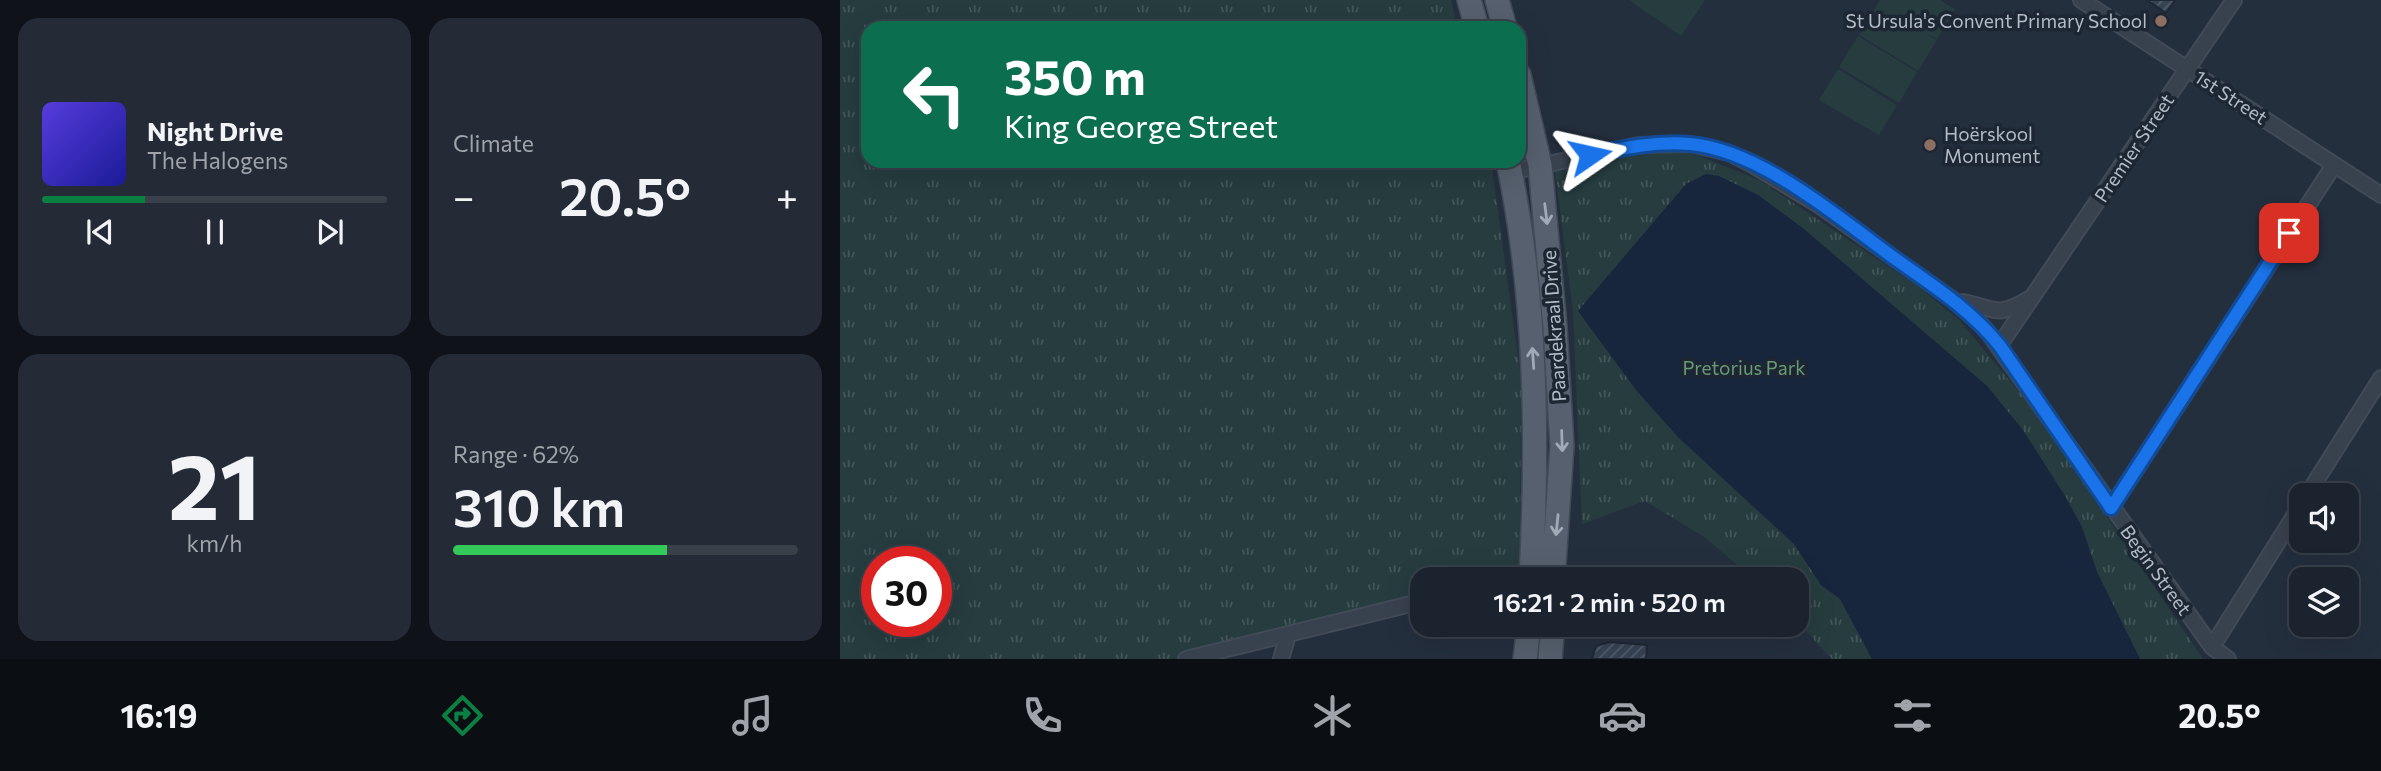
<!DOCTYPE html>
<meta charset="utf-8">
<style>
:root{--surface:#1b232e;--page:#242b36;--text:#f1f3f6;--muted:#a0a4aa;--line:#39404a;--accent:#0b8043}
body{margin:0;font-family:Commissioner,sans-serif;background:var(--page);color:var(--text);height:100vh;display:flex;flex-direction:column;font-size:26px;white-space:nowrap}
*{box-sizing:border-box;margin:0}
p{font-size:23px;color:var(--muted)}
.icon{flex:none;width:38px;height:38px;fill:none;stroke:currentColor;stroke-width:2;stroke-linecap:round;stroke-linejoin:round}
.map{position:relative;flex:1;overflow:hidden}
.sheet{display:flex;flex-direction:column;gap:18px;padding:18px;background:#0f1319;width:840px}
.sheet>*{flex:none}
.hud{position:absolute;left:21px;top:21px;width:665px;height:147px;border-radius:21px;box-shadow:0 7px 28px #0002,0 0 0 2px var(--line);background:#0b6e4f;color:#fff;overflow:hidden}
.tools{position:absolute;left:1449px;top:483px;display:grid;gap:14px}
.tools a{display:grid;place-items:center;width:70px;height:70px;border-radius:14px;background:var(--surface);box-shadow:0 7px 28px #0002,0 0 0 2px var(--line);font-size:35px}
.speed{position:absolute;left:21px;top:546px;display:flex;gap:14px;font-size:35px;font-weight:700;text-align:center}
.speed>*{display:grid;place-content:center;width:91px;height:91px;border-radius:50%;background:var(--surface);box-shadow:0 7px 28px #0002,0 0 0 2px var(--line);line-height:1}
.speed .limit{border:10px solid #d22;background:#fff;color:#111}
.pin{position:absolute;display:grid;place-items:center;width:60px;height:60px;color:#fff;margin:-30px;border-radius:14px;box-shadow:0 4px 10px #0006}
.me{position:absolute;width:77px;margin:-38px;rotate:79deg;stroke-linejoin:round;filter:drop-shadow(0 0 5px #0008)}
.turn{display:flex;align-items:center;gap:24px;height:147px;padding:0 28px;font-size:32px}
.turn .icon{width:91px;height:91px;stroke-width:2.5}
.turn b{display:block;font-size:49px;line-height:60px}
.big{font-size:52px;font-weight:600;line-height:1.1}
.sheet .tile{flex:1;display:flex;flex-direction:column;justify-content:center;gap:10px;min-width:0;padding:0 24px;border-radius:21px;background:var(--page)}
.sheet .dial{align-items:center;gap:0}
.dial b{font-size:91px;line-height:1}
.song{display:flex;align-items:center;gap:21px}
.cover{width:84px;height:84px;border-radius:10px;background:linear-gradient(135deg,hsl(250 70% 55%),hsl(240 70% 35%))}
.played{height:7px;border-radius:4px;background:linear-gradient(90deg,var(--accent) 30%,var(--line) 30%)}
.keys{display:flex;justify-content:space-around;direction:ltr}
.heat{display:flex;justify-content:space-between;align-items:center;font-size:38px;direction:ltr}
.charge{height:10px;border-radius:5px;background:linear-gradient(90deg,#34c759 62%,var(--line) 0)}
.sheet .tiles{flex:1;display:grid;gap:18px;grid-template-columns:repeat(2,1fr)}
.trip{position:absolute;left:570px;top:567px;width:399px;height:70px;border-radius:21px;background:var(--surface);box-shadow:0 7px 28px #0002,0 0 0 2px var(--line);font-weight:600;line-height:70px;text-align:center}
.menu{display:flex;height:112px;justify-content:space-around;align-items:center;background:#0b0e12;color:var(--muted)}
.menu .icon{width:49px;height:49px}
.menu .current{color:var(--accent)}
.menu b{font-size:32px;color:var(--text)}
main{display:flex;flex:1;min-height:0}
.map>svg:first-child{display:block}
</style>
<main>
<section class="sheet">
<div class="tiles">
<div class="tile">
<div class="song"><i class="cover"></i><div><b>Night Drive</b><p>The Halogens</p></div></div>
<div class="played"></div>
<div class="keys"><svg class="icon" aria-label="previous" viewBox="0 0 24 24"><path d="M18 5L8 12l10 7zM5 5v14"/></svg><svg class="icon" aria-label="pause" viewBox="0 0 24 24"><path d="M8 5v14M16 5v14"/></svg><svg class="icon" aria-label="next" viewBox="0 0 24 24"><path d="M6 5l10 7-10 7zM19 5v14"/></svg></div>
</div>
<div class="tile"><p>Climate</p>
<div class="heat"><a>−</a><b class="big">20.5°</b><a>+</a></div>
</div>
<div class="tile dial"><b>21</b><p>km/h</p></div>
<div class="tile"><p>Range · 62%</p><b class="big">310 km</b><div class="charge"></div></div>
</div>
</section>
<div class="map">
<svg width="1541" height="659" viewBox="0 0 1541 659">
<defs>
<pattern id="park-tufts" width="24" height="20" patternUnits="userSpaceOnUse" patternTransform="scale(1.75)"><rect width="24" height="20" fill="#263c3f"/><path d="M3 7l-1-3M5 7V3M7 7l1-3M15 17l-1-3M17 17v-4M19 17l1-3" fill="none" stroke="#435659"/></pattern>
<pattern id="building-hatch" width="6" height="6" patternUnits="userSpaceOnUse" patternTransform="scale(1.75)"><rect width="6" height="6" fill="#364354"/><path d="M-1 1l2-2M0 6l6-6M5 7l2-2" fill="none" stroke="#515c6b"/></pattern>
</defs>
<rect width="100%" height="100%" fill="#242f3e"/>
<path fill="#263c3f" d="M789,0H865L841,36Z
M1040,0H1100L1115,9L1097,39L1085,33L1097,40L1078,71L1019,35Z
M1018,36L1077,72L1059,103L999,67Z
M998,69L1057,105L1039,135L979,100Z"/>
<path fill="url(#park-tufts)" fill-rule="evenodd" d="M0,0H611L618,28H28V161H651L681,379L680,579H583V603L333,659H0ZM37,562H96V621H37Z
M823,149L847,151L919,180L1079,287L1119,320L1199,416L1363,659H992L957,622V579H913L866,538L805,501L742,524L733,311L715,171Z"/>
<path fill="#17263c" d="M866,174L879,176L918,195L964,229L1147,386L1183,430L1225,496L1242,527L1257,572L1300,659H1032L1000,599L981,585L954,544L839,438L796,390L738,311L846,184Z"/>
<path fill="url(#building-hatch)" stroke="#1f2835" stroke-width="2" d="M1307,0H1335L1326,13Z
M769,642L807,645L806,659H752L756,646Z"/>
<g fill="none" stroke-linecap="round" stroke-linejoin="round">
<g stroke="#414a57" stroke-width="18">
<path id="street" d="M1241,0L1541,195
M670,172L799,145L851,144L889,153L911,164L977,204L1129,311L1147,331L1372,647L1388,659
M1123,302C1155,308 1156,319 1189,299
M1159,346L1394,0
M1467,495L1541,378
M1271,508L1494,165
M661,579L698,573
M1372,647L1461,505
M346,659L583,601
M441,659L448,635"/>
</g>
<g stroke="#414a57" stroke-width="26">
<path id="primary" d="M629,0L637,28
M657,0L665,28
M679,75L700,165L715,327L722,446L713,579
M668,161C697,299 698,440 691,579
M685,659L689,625
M710,659L713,625"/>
</g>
<use href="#street" stroke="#38414e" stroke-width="14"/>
<use href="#primary" stroke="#56606e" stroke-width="23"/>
</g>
<defs><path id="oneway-shaft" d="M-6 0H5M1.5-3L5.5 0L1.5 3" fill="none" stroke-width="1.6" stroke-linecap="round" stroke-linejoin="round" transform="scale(1.75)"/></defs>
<g stroke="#a1aab7">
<use href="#oneway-shaft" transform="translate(706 214) rotate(83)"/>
<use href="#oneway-shaft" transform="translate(693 358) rotate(-94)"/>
<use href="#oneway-shaft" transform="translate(722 441) rotate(88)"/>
<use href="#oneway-shaft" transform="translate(717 525) rotate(96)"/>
</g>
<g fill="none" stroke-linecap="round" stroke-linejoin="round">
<g stroke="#114b97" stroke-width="18">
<path id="route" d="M750,155C783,148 816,141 850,144C920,150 998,217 1054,258C1092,285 1130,309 1160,346L1271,508L1449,233"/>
</g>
<use href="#route" stroke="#1a73e8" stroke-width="12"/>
</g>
<g fill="#8d6e63" stroke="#1d2633" stroke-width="2.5">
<circle cx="1321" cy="21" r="7"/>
<circle cx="1090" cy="145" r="7"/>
</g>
<g text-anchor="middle" stroke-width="7" stroke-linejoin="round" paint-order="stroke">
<g font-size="19" fill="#b4bcc9" stroke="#1d2633" text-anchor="end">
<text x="1307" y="28">St Ursula's Convent Primary School</text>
<text x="1104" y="141" text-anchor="start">Hoërskool<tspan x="1104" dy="22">Monument</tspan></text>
</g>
<g font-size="19" fill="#b4bcc9" stroke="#1d2633">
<text transform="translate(1391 97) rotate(33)" y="7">1st Street</text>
<text transform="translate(1294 148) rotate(-56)" y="7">Premier Street</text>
<text transform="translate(714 326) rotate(-94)" y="7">Paardekraal Drive</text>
<text transform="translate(1316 570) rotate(54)" y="7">Begin Street</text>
</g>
<g font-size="19" fill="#6b9a76" stroke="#1d2633">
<text x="904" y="375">Pretorius Park</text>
</g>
</g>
</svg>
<div class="tools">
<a><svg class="icon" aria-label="sound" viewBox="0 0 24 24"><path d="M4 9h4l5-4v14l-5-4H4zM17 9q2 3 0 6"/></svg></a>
<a><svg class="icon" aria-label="layers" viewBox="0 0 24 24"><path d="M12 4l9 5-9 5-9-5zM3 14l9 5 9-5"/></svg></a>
</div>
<div class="speed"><div class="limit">30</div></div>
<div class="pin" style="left:1449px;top:233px;background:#d93025"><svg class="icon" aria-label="arrive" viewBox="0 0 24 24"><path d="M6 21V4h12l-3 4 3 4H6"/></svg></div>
<svg class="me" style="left:750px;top:155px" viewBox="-20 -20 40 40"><path d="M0-17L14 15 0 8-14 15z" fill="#1a73e8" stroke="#fff" stroke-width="4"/></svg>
<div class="trip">16:21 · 2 min · 520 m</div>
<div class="hud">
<div class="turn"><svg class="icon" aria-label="left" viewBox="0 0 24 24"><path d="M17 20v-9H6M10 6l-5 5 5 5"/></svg><div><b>350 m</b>King George Street</div></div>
</div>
</div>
</main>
<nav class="menu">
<b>16:19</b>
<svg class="icon current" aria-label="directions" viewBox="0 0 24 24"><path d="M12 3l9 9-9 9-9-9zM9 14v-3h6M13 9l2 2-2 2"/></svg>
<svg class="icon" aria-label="music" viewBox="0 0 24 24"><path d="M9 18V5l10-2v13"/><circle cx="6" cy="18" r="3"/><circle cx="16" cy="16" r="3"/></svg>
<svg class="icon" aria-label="phone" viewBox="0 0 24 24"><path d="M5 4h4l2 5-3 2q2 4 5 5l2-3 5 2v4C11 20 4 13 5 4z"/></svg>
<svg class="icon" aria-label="climate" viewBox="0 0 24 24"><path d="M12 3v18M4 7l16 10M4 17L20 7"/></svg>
<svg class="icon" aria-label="car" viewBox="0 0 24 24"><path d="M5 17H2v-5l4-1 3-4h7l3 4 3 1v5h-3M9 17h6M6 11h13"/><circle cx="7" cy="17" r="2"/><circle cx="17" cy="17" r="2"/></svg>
<svg class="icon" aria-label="filters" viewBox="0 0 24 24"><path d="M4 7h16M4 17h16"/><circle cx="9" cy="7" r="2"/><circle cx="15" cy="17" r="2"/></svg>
<b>20.5°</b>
</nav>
